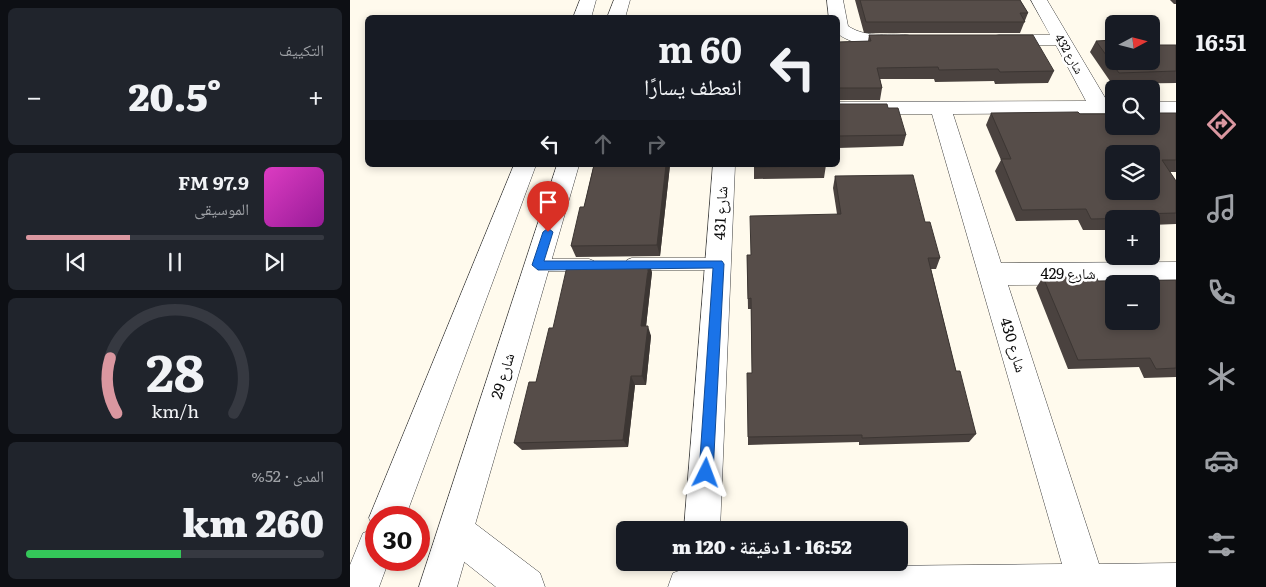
<!DOCTYPE html>
<html lang="ar">
<meta charset="utf-8">
<style>
:root{--surface:#171b24;--page:#20242c;--text:#f1f3f6;--muted:#9ea1a6;--line:#363941;--accent:#da97a0}
body{margin:0;font-family:Literata,"Noto Naskh Arabic",serif;background:var(--page);color:var(--text);direction:rtl;height:100vh;display:flex;flex-direction:column;font-size:19px;white-space:nowrap}
*{box-sizing:border-box;margin:0}
p{font-size:16px;color:var(--muted)}
.icon{flex:none;width:28px;height:28px;fill:none;stroke:currentColor;stroke-width:2;stroke-linecap:round;stroke-linejoin:round}
.map{position:relative;flex:1;overflow:hidden;direction:ltr}
.details{display:flex;flex-direction:column;gap:8px;padding:8px;background:#0d0f14;width:350px}
.details>*{flex:none}
.top-card{position:absolute;left:15px;top:15px;width:475px;height:152px;border-radius:8px;box-shadow:0 2px 8px #0003;direction:rtl;background:#171b24;color:var(--text);overflow:hidden}
.needle{width:32px;rotate:83deg}
.buttons{position:absolute;left:755px;top:15px;display:grid;gap:10px}
.buttons a{display:grid;place-items:center;width:55px;height:55px;border-radius:8px;background:var(--surface);box-shadow:0 2px 8px #0003;font-size:25px}
.speed{position:absolute;left:15px;top:506px;display:flex;gap:10px;font-size:25px;font-weight:700;text-align:center}
.speed>*{display:grid;place-content:center;width:65px;height:65px;border-radius:50%;background:var(--surface);box-shadow:0 2px 8px #0003;line-height:1}
.speed .limit{border:8px solid #d22;background:#fff;color:#111}
.pin{position:absolute;display:grid;place-items:center;width:42px;height:42px;color:#fff;margin:-51px -21px;border-radius:50% 50% 50% 0;rotate:-45deg;box-shadow:0 0 5px #0007}
.pin .icon{rotate:45deg}
.me{position:absolute;width:55px;margin:-28px;rotate:3deg;stroke-linejoin:round;filter:drop-shadow(0 0 4px #0008)}
.turn{display:flex;align-items:center;gap:18px;height:105px;padding:0 15px;font-size:22px}
.turn .icon{width:65px;height:65px;stroke-width:2.5}
.turn b{display:block;font-size:35px;line-height:42px}
.lanes{display:flex;align-items:center;height:48px;padding:0 15px;background:#0003;justify-content:center;gap:25px;direction:ltr}
.lanes .off{opacity:.35}
.big{font-size:38px;font-weight:800;line-height:1.1}
.details .tile{flex:1;display:flex;flex-direction:column;justify-content:center;gap:8px;min-width:0;padding:0 18px;border-radius:8px;background:var(--page)}
.details .dial{align-items:center;gap:0}
.dial svg{height:130px;overflow:visible;fill:none;stroke:var(--line);stroke-width:7;stroke-linecap:round;text-anchor:middle}
.dial text{fill:var(--text);stroke:none}
.song{display:flex;align-items:center;gap:15px}
.cover{width:60px;height:60px;border-radius:8px;background:linear-gradient(135deg,hsl(310 70% 55%),hsl(300 70% 35%))}
.played{height:5px;border-radius:2px;background:linear-gradient(90deg,var(--accent) 35%,var(--line) 35%)}
.keys{display:flex;justify-content:space-around;direction:ltr}
.heat{display:flex;justify-content:space-between;align-items:center;font-size:28px;direction:ltr}
.charge{height:8px;border-radius:4px;background:linear-gradient(90deg,#34c759 52%,var(--line) 0)}
.trip{position:absolute;left:266px;top:521px;width:292px;height:50px;border-radius:8px;background:var(--surface);box-shadow:0 2px 8px #0003;font-weight:800;line-height:50px;text-align:center;direction:rtl}
main{display:flex;flex:1;min-height:0}
.tab-bar{display:flex;flex-direction:column;width:90px;justify-content:space-around;align-items:center;background:#090b0e;color:var(--muted)}
.tab-bar .icon{width:35px;height:35px}
.tab-bar .active{color:var(--accent)}
.tab-bar b{font-size:22px;color:var(--text)}
.map>svg:first-child{display:block}
</style>
<main>
<nav class="tab-bar">
<b>16:51</b>
<svg class="icon active" aria-label="directions" viewBox="0 0 24 24"><path d="M12 3l9 9-9 9-9-9zM9 14v-3h6M13 9l2 2-2 2"/></svg>
<svg class="icon" aria-label="music" viewBox="0 0 24 24"><path d="M9 18V5l10-2v13"/><circle cx="6" cy="18" r="3"/><circle cx="16" cy="16" r="3"/></svg>
<svg class="icon" aria-label="phone" viewBox="0 0 24 24"><path d="M5 4h4l2 5-3 2q2 4 5 5l2-3 5 2v4C11 20 4 13 5 4z"/></svg>
<svg class="icon" aria-label="climate" viewBox="0 0 24 24"><path d="M12 3v18M4 7l16 10M4 17L20 7"/></svg>
<svg class="icon" aria-label="car" viewBox="0 0 24 24"><path d="M5 17H2v-5l4-1 3-4h7l3 4 3 1v5h-3M9 17h6M6 11h13"/><circle cx="7" cy="17" r="2"/><circle cx="17" cy="17" r="2"/></svg>
<svg class="icon" aria-label="filters" viewBox="0 0 24 24"><path d="M4 7h16M4 17h16"/><circle cx="9" cy="7" r="2"/><circle cx="15" cy="17" r="2"/></svg>
</nav>
<div class="map">
<svg width="826" height="587" viewBox="0 0 826 587">
<rect width="100%" height="100%" fill="#fffaed"/>
<g fill="none" stroke-linecap="round" stroke-linejoin="round">
<g stroke="#404040" stroke-width="1">
<path id="service" d="M282,258H368L373,260L375,264L373,268L368,270H282L277,268L275,264L277,260Z
M188,259H239L244,261L246,265L244,269L239,271H188L183,269L181,265L183,261Z"/>
</g>
<g stroke="#404040" stroke-width="1">
<path id="minor" d="M477,0H493L498,26C519,40 540,31 562,36L565,40L562,44C540,49 507,48 488,34V18H479Z
M681,0H697L757,101H764V113L603,114L651,263L826,262V284L658,285L749,564L826,563V587H318L323,573L337,568L712,564L582,114H488V102L736,101L706,45H649L643,44L640,40L643,36L649,35H700Z
M801,102H826V114H801Z
M363,165H385L370,530H334Z
M106,514L119,519L190,573L195,587H146L93,545L88,532L93,519Z"/>
</g>
<g stroke="#404040" stroke-width="1">
<path id="tertiary" d="M230,0H246L241,18H223Z
M264,0H280L275,18H257Z
M164,165H186L55,518H26V560H39L29,587H0V565L13,533L24,529L19,518Z
M207,165H229L107,587H69Z"/>
</g>
<use href="#service" fill="#fff" fill-rule="evenodd"/>
<use href="#minor" fill="#fff" fill-rule="evenodd"/>
<use href="#tertiary" fill="#fff" fill-rule="evenodd"/>
</g>
<path fill="#4a423f" d="M505,0H670L678,13L670,33H514Z
M820,0H826V4H824Z
M519,35L704,71L698,83L645,84L644,81L585,82L584,79H530L532,88L530,100H488V104L538,108L556,135L553,146L488,148V42L518,41Z
M746,41L804,45H826V83L762,84L740,52Z
M641,113L730,114L826,113V172H820L826,181V224L801,225V219H764V230H733L728,220L666,221L645,171L651,160L636,125Z
M243,165H320L310,256L226,257L221,246L234,207L243,168Z
M404,165H476L474,178L404,179Z
M485,176L575,222L590,258L586,269H581L606,371L626,434L619,442L509,445V442L398,445V437L402,373L401,309H398L397,255H401L487,214L483,188Z
M302,272L296,326L301,336L296,385H285L278,447L172,450L164,443L186,382L203,328Z
M693,277L748,281L826,280V377L794,378L789,367L718,369L686,288Z"/>
<path fill="#3c3633" d="M316,165H320L310,256L307,245Z
M299,262L302,272L295,336L291,326Z
M298,326L301,336L296,385L292,376Z
M281,376L285,385L278,447L273,440Z"/>
<path fill="#564d49" stroke="#3c3633" fill-rule="evenodd" d="M510,0H670L678,13H670L675,22H516Z
M519,35H683L704,71L650,72L648,69L589,70L588,67L527,68L532,88H490L488,90V104H537L538,108H548L556,135L488,136V42L521,41Z
M764,40V61H801V41L804,45H826V71L769,73L746,41Z
M728,112L730,114H764V126H801V113H826V160H812L826,181V213L789,214L791,218L741,219L736,209L672,210L651,159H661L641,113ZM764,154H801V191H764Z
M244,165H316L307,245L221,246L230,207H234Z
M404,165H476V166L404,167Z
M563,175L575,222H580L590,258H578L606,371H610L626,434L512,438V435L398,437L397,373H402L401,298L398,299L397,255H401L400,216L491,214L485,176Z
M218,262H299L291,326H298L292,376H281L273,440L164,443L179,382H186L199,328H203Z
M746,276L748,281L826,280V368L806,369L800,358L728,360L693,277ZM764,284H801V321H764Z"/>
<path fill="#1a73e8" stroke="#114b97" d="M198,228L203,232L194,261H372L374,264L363,473L361,478L356,480L351,478L349,473L363,268L188,270L182,265L193,232Z"/>
<g text-anchor="middle" stroke-width="5" stroke-linejoin="round" paint-order="stroke">
<g font-size="12" fill="#0d0d0d" stroke="#fff">
<text transform="translate(719 54) rotate(60)" y="4">شارع 432</text>
</g>
<g font-size="15" fill="#0d0d0d" stroke="#fff">
<text transform="translate(371 213) rotate(-87)" y="5">شارع 431</text>
<text x="718" y="279">شارع 429</text>
<text transform="translate(663 345) rotate(73)" y="5">شارع 430</text>
<text transform="translate(153 376) rotate(-73)" y="5">شارع 29</text>
</g>
</g>
</svg>
<div class="buttons">
<a><svg class="needle" viewBox="-14 -14 28 28"><path d="M0-13l5 13h-10z" fill="#e53935"/><path d="M0 13l5-13h-10z" fill="#9ea1a6"/></svg></a>
<a><svg class="icon" aria-label="search" viewBox="0 0 24 24"><circle cx="10" cy="10" r="6"/><path d="M15 15l6 6"/></svg></a>
<a><svg class="icon" aria-label="layers" viewBox="0 0 24 24"><path d="M12 4l9 5-9 5-9-5zM3 14l9 5 9-5"/></svg></a>
<a>+</a>
<a>−</a>
</div>
<div class="speed"><div class="limit">30</div></div>
<div class="pin" style="left:198px;top:232px;background:#d93025"><svg class="icon" aria-label="arrive" viewBox="0 0 24 24"><path d="M6 21V4h12l-3 4 3 4H6"/></svg></div>
<svg class="me" style="left:356px;top:473px" viewBox="-20 -20 40 40"><path d="M0-17L14 15 0 8-14 15z" fill="#1a73e8" stroke="#fff" stroke-width="4"/></svg>
<div class="trip">16:52 · 1 دقيقة · 120 m</div>
<div class="top-card">
<div class="turn"><svg class="icon" aria-label="left" viewBox="0 0 24 24"><path d="M17 20v-9H6M10 6l-5 5 5 5"/></svg><div><b>60 m</b>انعطف يسارًا</div></div>
<div class="lanes"><svg class="icon" aria-label="left" viewBox="0 0 24 24"><path d="M17 20v-9H6M10 6l-5 5 5 5"/></svg><svg class="icon off" aria-label="ahead" viewBox="0 0 24 24"><path d="M12 20V5M6 11l6-6 6 6"/></svg><svg class="icon off" aria-label="right" viewBox="0 0 24 24"><path d="M7 20v-9h11M14 6l5 5-5 5"/></svg></div>
</div>
</div>
<section class="details">
<div class="tile"><p>التكييف</p>
<div class="heat"><a>−</a><b class="big">20.5°</b><a>+</a></div>
</div>
<div class="tile">
<div class="song"><i class="cover"></i><div><b>97.9 FM</b><p>الموسيقى</p></div></div>
<div class="played"></div>
<div class="keys"><svg class="icon" aria-label="previous" viewBox="0 0 24 24"><path d="M18 5L8 12l10 7zM5 5v14"/></svg><svg class="icon" aria-label="pause" viewBox="0 0 24 24"><path d="M8 5v14M16 5v14"/></svg><svg class="icon" aria-label="next" viewBox="0 0 24 24"><path d="M6 5l10 7-10 7zM19 5v14"/></svg></div>
</div>
<div class="tile dial"><svg viewBox="0 0 100 80">
<path d="M14 69A42 42 0 1 1 86 69"/>
<path d="M14 69A42 42 0 0 1 10 35" stroke="#da97a0"/>
<text x="50" y="56" font-size="32" font-weight="700">28</text>
<text x="50" y="72" font-size="11">km/h</text>
</svg></div>
<div class="tile"><p>المدى · 52%</p><b class="big">260 km</b><div class="charge"></div></div>
</section>
</main>
